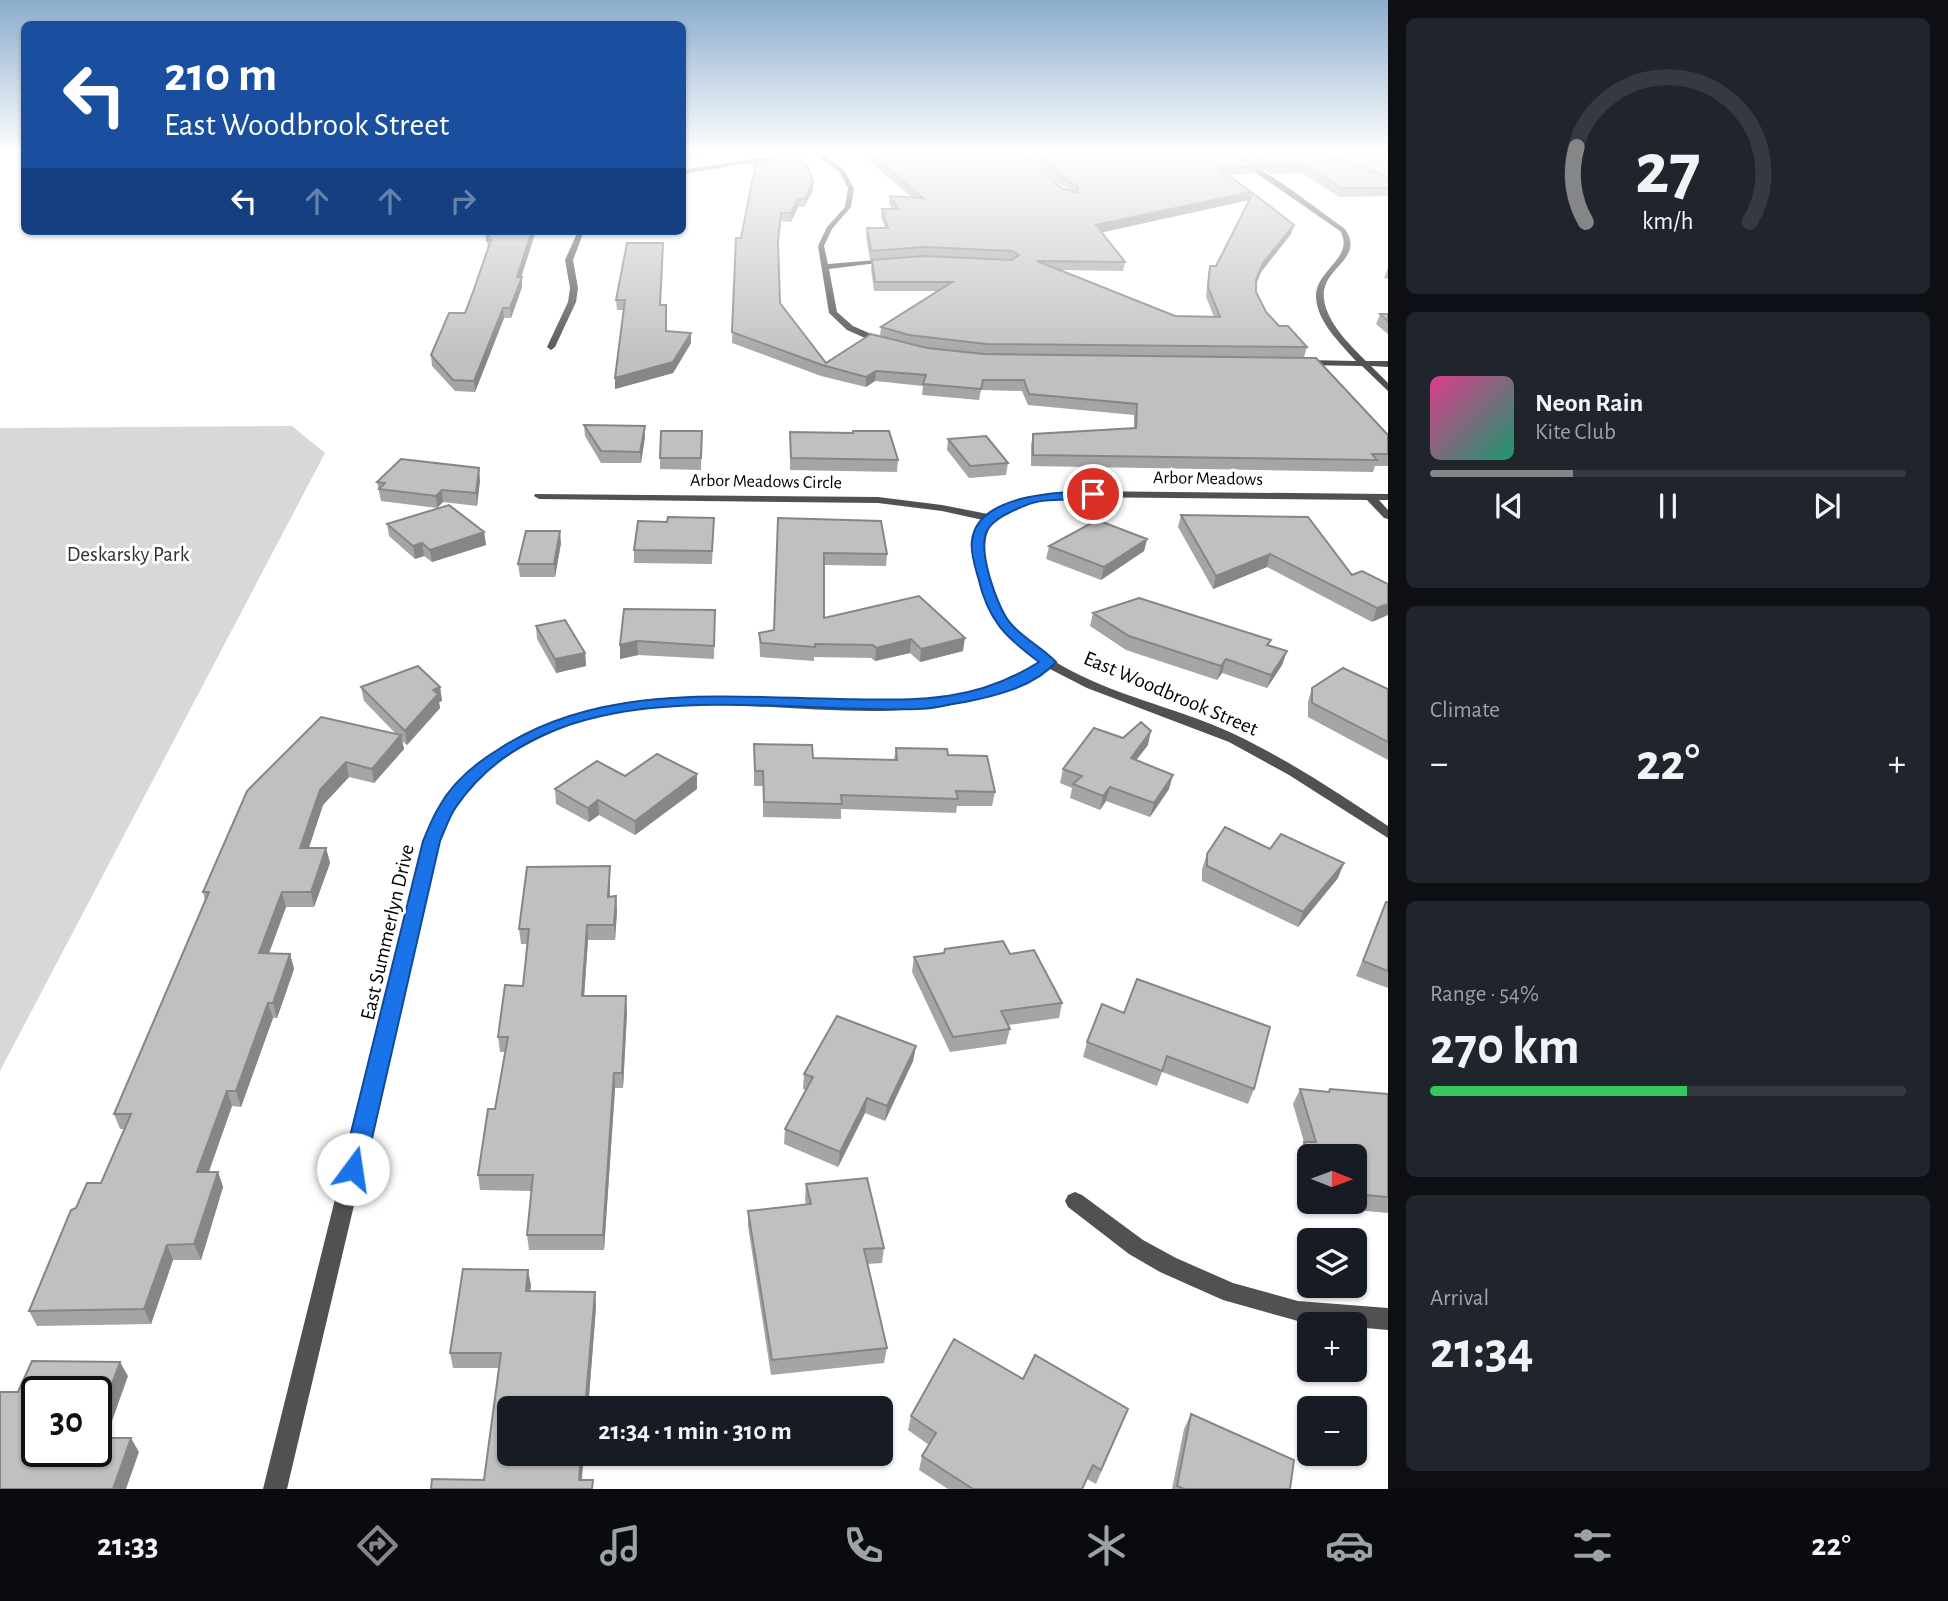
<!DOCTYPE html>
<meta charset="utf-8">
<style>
:root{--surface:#171b24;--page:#20242c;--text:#f1f3f6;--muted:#9ea1a6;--line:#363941;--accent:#858687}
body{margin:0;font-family:"Alegreya Sans",sans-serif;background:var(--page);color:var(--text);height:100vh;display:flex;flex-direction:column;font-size:26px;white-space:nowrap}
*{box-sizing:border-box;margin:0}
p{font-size:23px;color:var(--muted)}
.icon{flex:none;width:38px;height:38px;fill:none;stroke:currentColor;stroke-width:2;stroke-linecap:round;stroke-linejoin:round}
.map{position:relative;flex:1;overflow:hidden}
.drawer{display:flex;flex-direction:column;gap:18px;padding:18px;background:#0d0f14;width:560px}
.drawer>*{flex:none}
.banner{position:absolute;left:21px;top:21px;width:665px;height:214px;border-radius:10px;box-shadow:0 2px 5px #0004;background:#1a4fa0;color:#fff;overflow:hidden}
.needle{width:46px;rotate:91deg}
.controls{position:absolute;left:1297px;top:1144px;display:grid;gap:14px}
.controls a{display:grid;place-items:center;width:70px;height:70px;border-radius:10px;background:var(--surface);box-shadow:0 2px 5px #0004;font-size:35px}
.speed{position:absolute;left:21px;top:1376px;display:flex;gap:14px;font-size:35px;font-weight:700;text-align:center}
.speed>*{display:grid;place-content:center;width:91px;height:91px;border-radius:50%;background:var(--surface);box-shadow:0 2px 5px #0004;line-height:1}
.speed .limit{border:4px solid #111;border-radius:10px;background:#fff;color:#111}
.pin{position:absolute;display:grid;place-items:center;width:60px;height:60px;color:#fff;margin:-30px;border:4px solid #fff;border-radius:50%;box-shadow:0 2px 7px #0007}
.me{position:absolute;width:77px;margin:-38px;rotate:14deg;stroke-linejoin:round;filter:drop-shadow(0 0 5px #0008)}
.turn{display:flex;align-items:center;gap:24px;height:147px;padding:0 28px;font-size:32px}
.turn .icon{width:91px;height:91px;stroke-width:2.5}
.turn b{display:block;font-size:49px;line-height:60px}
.lanes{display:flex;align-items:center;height:66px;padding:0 28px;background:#0003;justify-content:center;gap:35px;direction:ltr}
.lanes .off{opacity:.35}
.big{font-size:52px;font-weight:700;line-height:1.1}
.drawer .widget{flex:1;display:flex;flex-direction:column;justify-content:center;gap:10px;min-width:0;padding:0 24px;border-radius:10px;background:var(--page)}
.drawer .dial{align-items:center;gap:0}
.dial svg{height:182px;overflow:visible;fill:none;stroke:var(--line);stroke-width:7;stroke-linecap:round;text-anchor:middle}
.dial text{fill:var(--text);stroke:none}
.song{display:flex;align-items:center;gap:21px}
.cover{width:84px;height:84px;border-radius:10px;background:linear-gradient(135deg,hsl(330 70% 55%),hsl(160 70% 35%))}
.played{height:7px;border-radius:4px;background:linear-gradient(90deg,var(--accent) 30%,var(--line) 30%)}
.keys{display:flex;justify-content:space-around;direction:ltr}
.heat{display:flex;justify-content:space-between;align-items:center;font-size:38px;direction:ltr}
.charge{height:10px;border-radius:5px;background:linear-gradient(90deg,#34c759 54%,var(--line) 0)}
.trip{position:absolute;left:497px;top:1396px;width:396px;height:70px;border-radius:10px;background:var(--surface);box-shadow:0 2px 5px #0004;font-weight:700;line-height:70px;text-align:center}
.tab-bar{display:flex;height:112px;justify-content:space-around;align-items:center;background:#090b0e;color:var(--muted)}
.tab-bar .icon{width:49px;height:49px}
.tab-bar .selected{color:var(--accent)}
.tab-bar b{font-size:32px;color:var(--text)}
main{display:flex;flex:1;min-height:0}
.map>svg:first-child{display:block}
</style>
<main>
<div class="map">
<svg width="1388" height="1489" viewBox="0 0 1388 1489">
<rect width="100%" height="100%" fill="#fff"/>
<path fill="#d8d8d8" d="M1337,153H1388V184Z
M292,426L325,453L0,1071V428Z"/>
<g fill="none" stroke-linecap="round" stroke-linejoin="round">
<path fill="#9f9f9f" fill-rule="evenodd" d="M696,153H708L682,158V156Z"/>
<path fill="#515151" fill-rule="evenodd" d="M794,153H811L682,174V170Z
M813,153H820L843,169L854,188L851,207L832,229L824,246L828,264L889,259L893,261L829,269L837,312L853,326L887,341V345H881L847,330L829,313L818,246L827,227L845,207L848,188L839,171Z
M1219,153C1248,153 1319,211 1345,229C1366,260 1320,267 1324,299C1327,323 1350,345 1366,361H1388V367L1371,366L1388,383V391L1362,366L1302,365V361L1305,360L1356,361C1341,344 1317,322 1316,297C1315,270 1356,257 1340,231L1249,168Z
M578,231H584L573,260L578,288L576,302L555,347L551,350L547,347L568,302L570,288L565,260Z
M1074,491L1388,494V500H1379L1388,510V519L1384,518L1367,500L1074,497C1049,500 1019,501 998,517C970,539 993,601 1011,624C1022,638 1036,649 1051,659C1102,692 1163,704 1218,727C1279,753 1333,790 1388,826V838L1289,775L1229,742L1087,688L1048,668C927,749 756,686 621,711C590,716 563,727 536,740C505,756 473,777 455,807C448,817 445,830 440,841L287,1489H263L424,841C429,830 433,818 439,807C459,774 494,751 528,734C576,710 628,699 681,697C796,692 937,729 1039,662C1000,634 977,596 972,547L973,538L983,520L942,511L878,503L539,499L534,496L535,494L878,497L942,505L988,514L1014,501Z
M1075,1192L1082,1195L1143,1240L1176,1258L1233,1283L1298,1301L1388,1308V1330L1354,1327V1325L1298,1321L1223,1300L1160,1272L1129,1254L1068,1207L1065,1201L1068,1195Z"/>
</g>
<path fill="#a5a5a5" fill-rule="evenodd" d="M860,153H1021L1061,188L1070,190L1060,184L1035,157L1026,153H1230L1256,167L1254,174L1229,175L1251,192L1249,200L1102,232L1125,262L1123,271L1061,270L1175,316L1214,317L1206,297L1208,275L1210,266H1216L1294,225L1291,234L1261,272L1256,284V292L1266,312L1279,326L1307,347L1304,357L1388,435V466H1375L1373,472L1031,466V445L1033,434L1134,428V415L1028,405L1022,391L981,390L979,400L922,395L923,386L875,381L866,387L821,376L732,343L736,238H741L766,162V158L813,190L804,207H798L791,222L781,221L778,247L780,303L826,363L880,336L881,327L937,291H874L871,269L872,260L923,256L870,260L866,237L867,228H885L881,217L882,209H892L889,204L890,196L911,197ZM920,347L984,354L927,348Z
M1231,153H1322L1388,177V196L1339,197L1302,173L1270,174Z
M536,231L521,277H522V287L511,318H504L475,392L455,391L432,366L431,355L465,313L473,292L488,249L487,242H486L485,233Z
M663,243L660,305L666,331L691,333V343L673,373L615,389L623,310H617L616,300Z
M1388,268V279L1384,278Z
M1380,314H1388V334L1376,324Z
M584,425L645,437L641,463H601L585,436Z
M702,431L701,470L660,469V458Z
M790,432L898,460L897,472L790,470Z
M948,439L1008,463L1006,475L969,478L947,450Z
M480,480L477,506L443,502L437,508L381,501L377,482Z
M1181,515L1352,575L1388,584L1372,622L1267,567L1213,589L1178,527Z
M714,518L712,564L634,563V550Z
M778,518L887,554L886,566L824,565V618L963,651L920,662L910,653L875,661L871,658L814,657V661L760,657L759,633L774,630Z
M387,524L484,532L486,545L432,562L424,556L415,559L389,536Z
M1147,539L1144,551L1101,580L1046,559L1049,546Z
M561,543L555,577H520L518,564Z
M715,610L714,659L638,655L620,659V645Z
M1093,613L1271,640L1269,646L1287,651L1282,665L1267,688L1222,673L1217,680L1126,650L1090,626Z
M536,626L585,653L586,666L556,673L537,639Z
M361,687H440L442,701L439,702L440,708L407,745L402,741L404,749L374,783L349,777L323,805L309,848H326L330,863L314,907H286L269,954H290L294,969L277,1018H273L241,1107L232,1106L209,1172H218L223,1187L201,1260H173L151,1324L37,1326L29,1311L76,1208L101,1183L125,1129H120L114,1114L205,901L203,892L247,791L396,734L364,701Z
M1312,688L1388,689V760L1308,717V702Z
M754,744L813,758L894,760L896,748L948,755L995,792L992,806H957L956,813L841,809V819L763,817V786H754Z
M1148,745L1136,760L1169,789L1150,817L1106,801L1100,810L1070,798L1072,788L1060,783L1063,769Z
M697,774V789L635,835L599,815L589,822L556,804L555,789L625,776Z
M1270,849L1338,878L1298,927L1202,881V869L1207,854Z
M610,866V897L616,896L617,911L615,940H588L584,996L627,1012L623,1088H615L604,1250H529L527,1235L531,1191L480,1190L478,1175L495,1109L505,1052H500L498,1037L523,986L528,944H521L519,929Z
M1386,902H1388V988L1356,976Z
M1010,954L1062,1003L1059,1018L1008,1025L1010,1029L1006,1044L950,1052L912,972L914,957Z
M1124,1013L1254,1089L1248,1104L1162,1072L1157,1086L1083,1057L1087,1042Z
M916,1046L913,1061L885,1121L865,1113L838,1167L784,1144L785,1129L806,1090L803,1089L804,1074Z
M1300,1089L1329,1092L1388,1094V1213L1312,1206L1311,1202H1354V1157H1309V1195L1297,1157L1304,1142L1293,1104Z
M806,1184L884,1248L882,1263L867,1264L887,1348L884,1363L771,1375L748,1226V1211L806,1205L805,1199Z
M531,1285L530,1291L595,1292L596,1307L588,1409H509L499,1368H453L450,1353Z
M1023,1379L1128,1409L1096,1484L1087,1479L1083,1489H948L919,1470L922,1456L929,1445L908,1430L911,1416Z
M1191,1414L1290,1489H1172L1184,1429Z"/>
<path fill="#868686" d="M813,182V190L804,207L805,199Z
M1251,192L1249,200L1095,234L1096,225Z
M798,199V207L791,222V213Z
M1294,225L1291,234L1261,272L1254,290L1256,280L1263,263Z
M532,231H536L518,287L517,277Z
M522,277V287L511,318L510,308Z
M503,308L504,318L475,392L474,381Z
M691,333V343L673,373L615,389V378Z
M876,371L875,381L866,387V377Z
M645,426V437L641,463L640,452Z
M479,468L480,480L477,506L476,493Z
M442,490L443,502L437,508L436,496Z
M560,531L561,543L555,577L554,564Z
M484,532L486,545L432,562L430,550Z
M1147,539L1144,551L1101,580L1104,567Z
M422,543L424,556L415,559L413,546Z
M1270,554L1267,567L1213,589L1216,576Z
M1388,604V615L1372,622L1377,608Z
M965,638L963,651L920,662L921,649Z
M911,639L910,653L875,661L876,648Z
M637,641L638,655L620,659V645Z
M1287,651L1282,665L1267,688L1271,675Z
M585,653L586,666L556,673L555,659Z
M1226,659L1222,673L1217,680L1221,666Z
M440,687L442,701L439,702L440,708L407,745L405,731L433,690Z
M1151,731L1148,745L1127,772L1131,758Z
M401,735L404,749L374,783L372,769Z
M346,762L349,777L323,805L304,862L300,848L320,790Z
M697,774V789L635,835V821Z
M1173,775L1169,789L1150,817L1154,803Z
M1110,787L1106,801L1100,810L1103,796Z
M598,800L599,815L589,822L588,808Z
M326,848L330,863L314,907L311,892Z
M1344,863L1338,878L1298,927L1303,912Z
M610,866V880L609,912L608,897Z
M282,892L286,907L263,968L259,953Z
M616,896L617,911L615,940L614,925Z
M587,925L588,940L583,1012L582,996Z
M290,954L294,969L277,1018L273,1003Z
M626,996L627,1012L623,1088L622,1073Z
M268,1003L273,1018L241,1107L236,1091Z
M916,1046L913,1061L885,1121L887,1106Z
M614,1073L615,1088L604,1250L603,1235Z
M227,1091L232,1106L203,1187L197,1172Z
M867,1098L865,1113L838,1167L840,1152Z
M218,1172L223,1187L201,1260L194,1244Z
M167,1245L173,1260L151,1324L144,1309Z
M528,1270L531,1285L528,1306L526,1291Z
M595,1292L596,1307L588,1409H585Z
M120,1362L128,1376L101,1452L96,1445V1427Z
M131,1438L139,1452L126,1489H113Z
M581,1454H584L581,1489L579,1480Z"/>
<path fill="#c0c0c0" stroke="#868686" stroke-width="2" d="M784,153H798L809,169L813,182L805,199H798L791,213H781L778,242L780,303L826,363L871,334L927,348L984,354L1316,358L1388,435V454H1372L1377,460L1033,455V434L1136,428L1137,404L1029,394L1024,380H983L981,389L923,384L926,375L876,371L866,377L822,365L732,332L736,238H741L756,162H769L766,158Z
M869,153H1021L1037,162L1061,188L1078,193V187L1061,176L1039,153H1230L1256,167L1219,168L1251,192L1096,225L1125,262L1037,261L1175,316L1220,317L1208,287L1210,266H1216L1253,193L1294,225L1263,263L1256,280V292L1266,312L1279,326H1288L1307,347L986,344L909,335L881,327L952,282H875L872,260L924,256L1012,260L1019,255L1012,251L924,247L871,251L867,228H888L882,209H898L890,196L923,198Z
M1248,153H1322L1388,177V188H1341L1304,165L1272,166Z
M486,231H532L517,277H522L510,308H503L474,381L453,380L431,355L449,313H465L473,292L491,240H487L491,233H485Z
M627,243H663L660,305H666V331L691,333L673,362L615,378L625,300H616Z
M1380,314H1388V321Z
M584,425L645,426L640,452L601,451Z
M661,431H702L701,458H660Z
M853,431H889L898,460L791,458L790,432L853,433Z
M986,436L1008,463L970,466L948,439Z
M401,459L479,468L476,493L442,490L436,496L379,489L385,483L377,482Z
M449,505L484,532L430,550L422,543L413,546L387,524Z
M1181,515L1308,517L1352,575L1362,571L1388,584V604L1377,608L1270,554L1216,576Z
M668,517L714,518L712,551L634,550L638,521L667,522Z
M778,518L881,521L887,554L824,553V618L919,596L965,638L921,649L911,639L876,648L873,645L815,644V647L761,643L759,633L774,630Z
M1097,520L1147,539L1104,567L1049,546Z
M526,531H560L554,564H518Z
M1139,598L1271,640L1267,645L1287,651L1271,675L1226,659L1221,666L1129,636L1093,613Z
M624,609L715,610L714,646L637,641L620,645Z
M565,620L585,653L555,659L536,626Z
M418,666L440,687L433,690L438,694L405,731L361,687Z
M1343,668L1388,689V742L1312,703V688Z
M321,717L401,735L372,769L346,762L320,790L300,848H326L311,892H282L259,953L290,954L273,1003H268L236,1091H227L197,1172H218L194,1244L167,1245L144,1309L29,1311L71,1210L76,1208L87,1183H101L131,1114H114L209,892H203L247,791Z
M1141,722L1151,731L1131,758L1173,775L1154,803L1110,787L1103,796L1073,784L1082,776L1063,769L1094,728L1123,738Z
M754,744L812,745L813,758L897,760L896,748L947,749L948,755L987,756L995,792L956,791L958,799L841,795L842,804L764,802L763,771H755Z
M657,754L697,774L635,821L598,800L588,808L555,789L597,761L625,776Z
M1225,827L1270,849L1281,834L1344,863L1303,912L1207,866V854Z
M610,866L608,897L616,896L614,925H587L582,996H626L622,1073H614L603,1235H527L533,1175H478L488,1109H495L508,1037H498L505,985L523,986L529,929H519L527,867Z
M1386,902H1388V971L1363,961Z
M1003,941L1010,954L1034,950L1062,1003L1001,1011L1010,1029L953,1037L914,957L944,953L945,949Z
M1137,979L1270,1027L1254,1089L1167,1056L1162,1071L1087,1042L1102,1004L1124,1013Z
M837,1016L916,1046L887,1106L867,1098L840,1152L785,1129L813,1077L804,1074Z
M1300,1089L1329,1092L1330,1089L1388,1094V1197L1354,1194V1157H1309L1304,1142H1316Z
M867,1178L884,1248L864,1249L887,1348L772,1360L748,1211L811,1204L806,1184Z
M463,1269L528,1270L526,1291L595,1292L585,1409H509V1454H581L579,1480H593L592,1489H431L432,1479L484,1480L501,1353H450Z
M954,1339L1023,1379L1035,1355L1128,1409L1101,1470L1093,1465L1082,1489H973L922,1456L936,1433L911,1416Z
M32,1361L120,1362L96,1427V1391H37V1451H96V1438H131L113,1489H0V1392H18Z
M1191,1414L1294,1460L1290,1489H1184L1177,1486Z"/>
<linearGradient id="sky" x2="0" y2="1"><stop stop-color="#8baccb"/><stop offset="0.42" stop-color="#fff"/><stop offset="1" stop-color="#fff" stop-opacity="0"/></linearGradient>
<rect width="1388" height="362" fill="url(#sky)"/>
<path fill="#1a73e8" stroke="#114b97" stroke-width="2" d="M1093,491L1099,494L1098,497C1073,502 1047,496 1024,506C1012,511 995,518 988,529C976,548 997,608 1011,624C1024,639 1043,648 1056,662C1034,687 995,696 965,702C949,704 933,709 918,709C772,714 553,665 456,807C449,817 445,830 440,841L365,1169L361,1176L353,1179L345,1176L342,1169L423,841C428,830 432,818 439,807C452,783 476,763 499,749C600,683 724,697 839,699C915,700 972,704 1039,662C1004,636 988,620 978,577C975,566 970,552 972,540C978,494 1059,492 1093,491Z"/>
<g text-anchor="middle" stroke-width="6" stroke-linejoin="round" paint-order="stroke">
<g font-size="18" fill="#000" stroke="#fff">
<text transform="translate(1208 478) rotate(1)" y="6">Arbor Meadows</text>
<text transform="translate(766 481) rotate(1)" y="6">Arbor Meadows Circle</text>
</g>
<g font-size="21" fill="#2f2f2f" stroke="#fff">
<text x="128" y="561">Deskarsky Park</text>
</g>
<g font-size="21" fill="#000" stroke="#fff">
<text transform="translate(1171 693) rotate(23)" y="7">East Woodbrook Street</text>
<text transform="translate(387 932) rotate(-77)" y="7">East Summerlyn Drive</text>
</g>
</g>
</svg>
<div class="controls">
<a><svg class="needle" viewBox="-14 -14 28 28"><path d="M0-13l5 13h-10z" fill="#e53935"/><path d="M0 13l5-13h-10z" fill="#9ea1a6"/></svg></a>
<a><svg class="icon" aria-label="layers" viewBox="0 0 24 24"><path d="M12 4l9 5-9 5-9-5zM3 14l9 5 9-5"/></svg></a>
<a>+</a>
<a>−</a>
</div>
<div class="speed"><div class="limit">30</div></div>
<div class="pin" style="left:1093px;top:494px;background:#d93025"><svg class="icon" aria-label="arrive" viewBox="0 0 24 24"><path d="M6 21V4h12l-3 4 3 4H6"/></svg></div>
<svg class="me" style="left:353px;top:1169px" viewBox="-20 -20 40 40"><circle r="19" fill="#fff"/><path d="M0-13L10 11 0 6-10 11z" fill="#1a73e8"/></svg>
<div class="trip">21:34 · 1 min · 310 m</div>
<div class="banner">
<div class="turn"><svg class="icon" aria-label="left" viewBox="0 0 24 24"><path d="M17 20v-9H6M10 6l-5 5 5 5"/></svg><div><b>210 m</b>East Woodbrook Street</div></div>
<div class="lanes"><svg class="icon" aria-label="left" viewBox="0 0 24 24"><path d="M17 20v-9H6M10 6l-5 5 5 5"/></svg><svg class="icon off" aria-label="ahead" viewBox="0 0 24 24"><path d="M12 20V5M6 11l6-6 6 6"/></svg><svg class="icon off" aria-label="ahead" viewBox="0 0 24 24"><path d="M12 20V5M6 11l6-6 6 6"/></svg><svg class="icon off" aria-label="right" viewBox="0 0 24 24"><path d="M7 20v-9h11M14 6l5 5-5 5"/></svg></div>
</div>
</div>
<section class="drawer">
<div class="widget dial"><svg viewBox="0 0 100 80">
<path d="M14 69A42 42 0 1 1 86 69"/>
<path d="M14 69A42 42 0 0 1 10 36" stroke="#858687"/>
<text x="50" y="56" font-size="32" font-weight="700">27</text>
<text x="50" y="72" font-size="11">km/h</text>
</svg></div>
<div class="widget">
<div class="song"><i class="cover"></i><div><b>Neon Rain</b><p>Kite Club</p></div></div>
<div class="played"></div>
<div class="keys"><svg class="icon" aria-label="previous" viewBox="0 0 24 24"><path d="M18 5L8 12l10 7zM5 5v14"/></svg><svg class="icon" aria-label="pause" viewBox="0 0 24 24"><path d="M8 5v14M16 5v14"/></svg><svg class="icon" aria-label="next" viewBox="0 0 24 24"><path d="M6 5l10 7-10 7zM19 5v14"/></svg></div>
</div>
<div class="widget"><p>Climate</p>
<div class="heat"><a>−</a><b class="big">22°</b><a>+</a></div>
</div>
<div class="widget"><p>Range · 54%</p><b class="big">270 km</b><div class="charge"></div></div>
<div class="widget"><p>Arrival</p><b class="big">21:34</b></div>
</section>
</main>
<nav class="tab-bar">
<b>21:33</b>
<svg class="icon selected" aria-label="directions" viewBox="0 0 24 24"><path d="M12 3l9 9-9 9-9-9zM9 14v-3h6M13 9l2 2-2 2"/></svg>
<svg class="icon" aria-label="music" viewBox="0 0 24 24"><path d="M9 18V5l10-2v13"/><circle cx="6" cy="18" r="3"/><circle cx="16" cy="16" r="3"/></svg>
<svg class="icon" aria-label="phone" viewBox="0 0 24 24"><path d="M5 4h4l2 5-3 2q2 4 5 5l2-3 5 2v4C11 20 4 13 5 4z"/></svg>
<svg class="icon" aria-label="climate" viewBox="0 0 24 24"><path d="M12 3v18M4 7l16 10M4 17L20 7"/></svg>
<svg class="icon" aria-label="car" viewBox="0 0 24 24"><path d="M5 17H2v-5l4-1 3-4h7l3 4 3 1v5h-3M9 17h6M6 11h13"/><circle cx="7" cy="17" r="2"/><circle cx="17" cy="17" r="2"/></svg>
<svg class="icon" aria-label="filters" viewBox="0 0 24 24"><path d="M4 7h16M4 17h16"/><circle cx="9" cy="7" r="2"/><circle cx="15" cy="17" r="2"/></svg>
<b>22°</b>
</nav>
